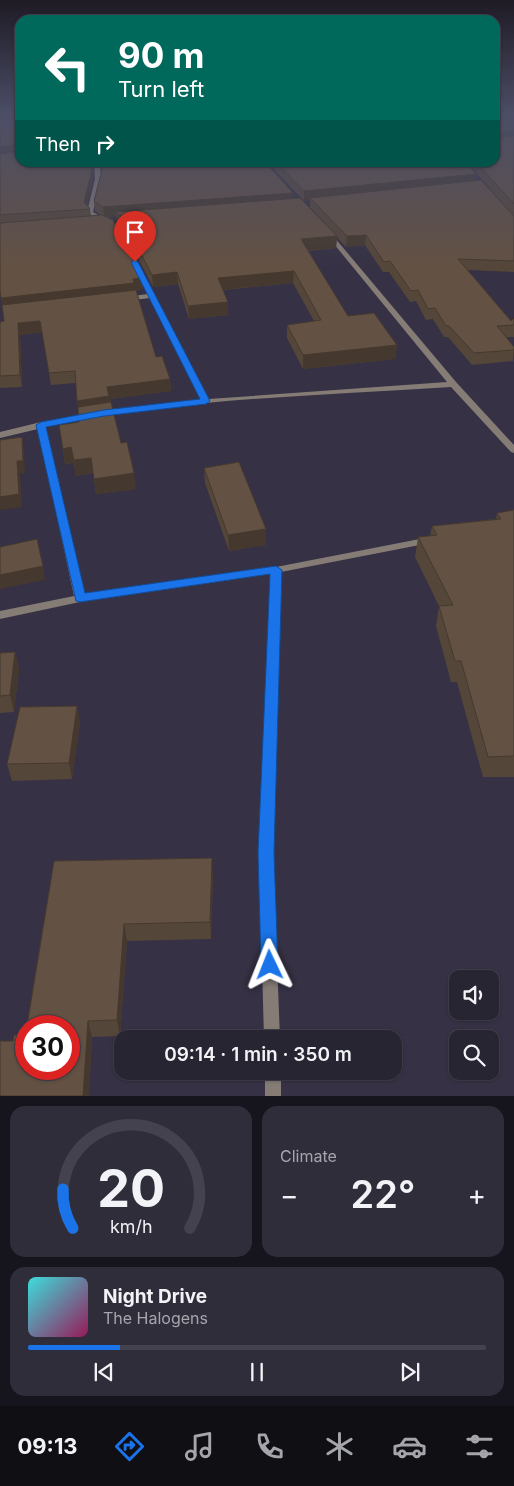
<!DOCTYPE html>
<meta charset="utf-8">
<style>
:root{--surface:#282533;--page:#302d3b;--text:#f1f3f6;--muted:#a5a5ac;--line:#44424e;--accent:#1a73e8}
body{margin:0;font-family:Inter,sans-serif;background:var(--page);color:var(--text);height:100vh;display:flex;flex-direction:column;font-size:19px;white-space:nowrap}
*{box-sizing:border-box;margin:0}
p{font-size:16px;color:var(--muted)}
.icon{flex:none;width:28px;height:28px;fill:none;stroke:currentColor;stroke-width:2;stroke-linecap:round;stroke-linejoin:round}
.map{position:relative;height:1096px;overflow:hidden}
.sheet{display:flex;flex-direction:column;gap:10px;padding:10px;background:#16141c;flex:1}
.sheet>*{flex:none}
.banner{position:absolute;left:15px;top:15px;width:485px;height:152px;border-radius:15px;box-shadow:0 1px 4px #0004,0 0 0 1px var(--line);background:#00695c;color:#fff;overflow:hidden}
.fabs{position:absolute;left:449px;top:970px;display:grid;gap:10px}
.fabs a{display:grid;place-items:center;width:50px;height:50px;border-radius:10px;background:var(--surface);box-shadow:0 1px 4px #0004,0 0 0 1px var(--line);font-size:25px}
.speed{position:absolute;left:15px;top:1015px;display:flex;gap:10px;font-size:25px;font-weight:700;text-align:center}
.speed>*{display:grid;place-content:center;width:65px;height:65px;border-radius:50%;background:var(--surface);box-shadow:0 1px 4px #0004,0 0 0 1px var(--line);line-height:1}
.speed .limit{border:8px solid #d22;background:#fff;color:#111}
.pin{position:absolute;display:grid;place-items:center;width:42px;height:42px;color:#fff;margin:-51px -21px;border-radius:50% 50% 50% 0;rotate:-45deg;box-shadow:0 0 5px #0007}
.pin .icon{rotate:45deg}
.me{position:absolute;width:55px;margin:-28px;rotate:358deg;stroke-linejoin:round;filter:drop-shadow(0 0 4px #0008)}
.turn{display:flex;align-items:center;gap:18px;height:105px;padding:0 20px;font-size:22px}
.turn .icon{width:65px;height:65px;stroke-width:2.5}
.turn b{display:block;font-size:35px;line-height:42px}
.then{display:flex;align-items:center;height:48px;padding:0 20px;background:#0003;gap:10px;font-size:19px}
.big{font-size:38px;font-weight:600;line-height:1.1}
.sheet .card{flex:1;display:flex;flex-direction:column;justify-content:center;gap:8px;min-width:0;padding:0 18px;border-radius:15px;background:var(--page)}
.sheet .dial{align-items:center;gap:0}
.dial svg{height:130px;overflow:visible;fill:none;stroke:var(--line);stroke-width:7;stroke-linecap:round;text-anchor:middle}
.dial text{fill:var(--text);stroke:none}
.song{display:flex;align-items:center;gap:15px}
.cover{width:60px;height:60px;border-radius:8px;background:linear-gradient(135deg,hsl(180 70% 55%),hsl(330 70% 35%))}
.played{height:5px;border-radius:2px;background:linear-gradient(90deg,var(--accent) 20%,var(--line) 20%)}
.keys{display:flex;justify-content:space-around;direction:ltr}
.heat{display:flex;justify-content:space-between;align-items:center;font-size:28px;direction:ltr}
.sheet .tiles{flex:1;display:grid;gap:10px;grid-template-columns:1fr 1fr}
.card:last-child{grid-column:span 2}
.trip{position:absolute;left:114px;top:1030px;width:288px;height:50px;border-radius:15px;background:var(--surface);box-shadow:0 1px 4px #0004,0 0 0 1px var(--line);font-weight:600;line-height:50px;text-align:center}
.tabs{display:flex;height:80px;justify-content:space-around;align-items:center;background:#100f14;color:var(--muted)}
.tabs .icon{width:35px;height:35px}
.tabs .selected{color:var(--accent)}
.tabs b{font-size:22px;color:var(--text)}
.map>svg:first-child{display:block}
</style>
<div class="map">
<svg width="514" height="1096" viewBox="0 0 514 1096">
<rect width="100%" height="100%" fill="#363144"/>
<g fill="none" stroke-linecap="round" stroke-linejoin="round">
<path fill="#857c76" fill-rule="evenodd" d="M94,162H100L101,179L93,212L120,228L209,399L447,382L325,233L324,232L327,230L329,231L456,382L514,445V453L511,452L451,387C316,396 178,398 46,427L84,594L276,567L430,537L435,540L430,543L281,572L273,853L280,1039H264L259,853L271,574L80,602L0,619V611L74,596L38,429L0,438V432L41,422L112,410L201,400L150,298L125,301L122,299L125,297L148,294L115,229L94,218L87,212L95,179Z
M265,1071H281V1096H265Z"/>
</g>
<path fill="#55463a" d="M0,114H20V162H93V179L87,205L90,209L91,216L101,215L95,211L94,201L293,198L325,223L310,207V200L304,201L267,162H466L475,181L509,211L467,162H495L514,114V272L468,270L511,321L514,318V337H506L514,347L513,361L472,365L448,337H444L433,319L426,320L416,301L410,302L389,272H383L365,245L346,247L337,237L336,248L308,251L348,316L397,345L395,359L303,369L287,338V325L314,321L293,283L223,290L228,302V315L189,319L178,284L153,287L122,227L117,223L116,216L106,217L143,289L135,290L156,357L170,379L171,391L110,399L121,443L136,489L96,494L93,473L76,476L74,463L65,464L59,425L79,422L76,383L51,385L42,332L20,335L22,387L0,388V322L4,321L0,290Z
M204,468L266,529V545L229,551L205,483Z
M514,510V777H483L457,682H451L436,626L439,606L415,557L418,537L430,536L432,526L496,519L497,513Z
M15,652L19,669L14,712L0,713V653Z
M77,706L80,723L72,779L12,781L7,764Z
M54,861L213,875L211,939L127,941L120,1036L92,1037L89,1096H0L13,1041L25,1035Z"/>
<path fill="#45392f" d="M514,131V139L495,142V133Z
M18,144L20,153L0,157V147Z
M92,162H93V179L86,209L84,202Z
M476,174L474,183L310,198V200L304,201V191Z
M293,193V202L115,212L116,216L104,217L103,207Z
M366,235L365,245L346,247L347,236Z
M337,236L336,248L301,251V239Z
M294,271L293,283L219,290L218,278Z
M177,272L178,284L153,287L152,275Z
M142,278L143,289L135,290V294L3,309L1,298Z
M228,302V315L189,319L188,306Z
M40,321L42,332L20,335L22,387L20,375L18,323Z
M397,345L395,359L303,369V355Z
M170,379L171,391L110,399L111,408L79,414L77,401L107,387Z
M22,437L24,450L25,473L20,474L22,507L0,510V497L17,461Z
M71,447L74,463L65,464L63,449Z
M91,458L93,473L76,476L74,460Z
M134,473L136,489L96,494L94,479Z
M266,529V545L229,551L228,535Z
M43,566L45,580L0,589V575Z
M15,652L19,669L14,712L10,695Z
M77,706L80,723L72,779L69,763Z
M212,858L213,875L211,939L210,922Z
M124,924L127,941L120,1036L117,1020Z
M88,1021L92,1037L89,1096H83Z"/>
<path fill="#635143" stroke="#45392f" d="M0,114H20V162H92V170L84,202L90,209L0,215V154L20,151L18,144L0,147Z
M495,114H514V131L495,133Z
M495,134L496,137L514,136V204L476,162H495Z
M101,162H265L293,193L103,207L94,201L102,170Z
M276,162H466L476,174L304,191Z
M481,180L514,216V261L458,259L511,321L514,318V325L497,326L514,347V350L474,353L449,326H446L435,308L428,309L418,290L411,291L390,261L384,262L366,235L347,236L310,198Z
M300,198L337,236L301,239L348,316L374,313L397,345L303,355L287,325L321,320L294,271L218,278L228,302L188,306L177,272L152,275L121,216L115,212Z
M102,215L113,220L142,278L133,279L134,283L1,298L0,290V223Z
M136,290L156,357L162,356L170,379L107,387L109,396L77,401L75,371L49,373L40,321L18,323L20,375L0,376V322L4,321L2,305Z
M111,402L121,443L127,442L134,473L94,479L91,458L74,460L71,447L63,449L59,425L79,422L78,407Z
M22,437L23,461H17L19,494L0,497V440Z
M239,462L266,529L228,535L204,468Z
M514,510V756L488,757L461,661H455L439,606L453,605L418,537L437,535L432,526L501,519L497,513Z
M37,539L43,566L0,575V547Z
M15,652L10,695L0,696V653Z
M77,706L69,763L7,764L20,707Z
M212,858L210,922L124,924L117,1020L88,1021L83,1096H0V1041H13L14,1035H25L26,1029V1069H69V1026H27L54,861Z"/>
<linearGradient id="sky" x2="0" y2="1"><stop stop-color="#1e1b25"/><stop offset="0.43" stop-color="#4c4e67"/><stop offset="1" stop-color="#4c4e67" stop-opacity="0"/></linearGradient>
<rect width="514" height="267" fill="url(#sky)"/>
<path fill="#1a73e8" stroke="#114b97" d="M135,260L138,262L210,401L206,404L104,416L46,427L85,593L276,566L282,570L274,853L278,965L276,971L270,973L263,971L261,965L258,853L270,574L80,602L76,601L36,425L41,422L104,410L200,399L131,262Z"/>
</svg>
<div class="fabs">
<a><svg class="icon" aria-label="sound" viewBox="0 0 24 24"><path d="M4 9h4l5-4v14l-5-4H4zM17 9q2 3 0 6"/></svg></a>
<a><svg class="icon" aria-label="search" viewBox="0 0 24 24"><circle cx="10" cy="10" r="6"/><path d="M15 15l6 6"/></svg></a>
</div>
<div class="speed"><div class="limit">30</div></div>
<div class="pin" style="left:135px;top:262px;background:#d93025"><svg class="icon" aria-label="arrive" viewBox="0 0 24 24"><path d="M6 21V4h12l-3 4 3 4H6"/></svg></div>
<svg class="me" style="left:270px;top:965px" viewBox="-20 -20 40 40"><path d="M0-17L14 15 0 8-14 15z" fill="#1a73e8" stroke="#fff" stroke-width="4"/></svg>
<div class="trip">09:14 · 1 min · 350 m</div>
<div class="banner">
<div class="turn"><svg class="icon" aria-label="left" viewBox="0 0 24 24"><path d="M17 20v-9H6M10 6l-5 5 5 5"/></svg><div><b>90 m</b>Turn left</div></div>
<div class="then">Then<svg class="icon" aria-label="right" viewBox="0 0 24 24"><path d="M7 20v-9h11M14 6l5 5-5 5"/></svg></div>
</div>
</div>
<section class="sheet">
<div class="tiles">
<div class="card dial"><svg viewBox="0 0 100 80">
<path d="M14 69A42 42 0 1 1 86 69"/>
<path d="M14 69A42 42 0 0 1 8 45" stroke="#1a73e8"/>
<text x="50" y="56" font-size="32" font-weight="700">20</text>
<text x="50" y="72" font-size="11">km/h</text>
</svg></div>
<div class="card"><p>Climate</p>
<div class="heat"><a>−</a><b class="big">22°</b><a>+</a></div>
</div>
<div class="card">
<div class="song"><i class="cover"></i><div><b>Night Drive</b><p>The Halogens</p></div></div>
<div class="played"></div>
<div class="keys"><svg class="icon" aria-label="previous" viewBox="0 0 24 24"><path d="M18 5L8 12l10 7zM5 5v14"/></svg><svg class="icon" aria-label="pause" viewBox="0 0 24 24"><path d="M8 5v14M16 5v14"/></svg><svg class="icon" aria-label="next" viewBox="0 0 24 24"><path d="M6 5l10 7-10 7zM19 5v14"/></svg></div>
</div>
</div>
</section>
<nav class="tabs">
<b>09:13</b>
<svg class="icon selected" aria-label="directions" viewBox="0 0 24 24"><path d="M12 3l9 9-9 9-9-9zM9 14v-3h6M13 9l2 2-2 2"/></svg>
<svg class="icon" aria-label="music" viewBox="0 0 24 24"><path d="M9 18V5l10-2v13"/><circle cx="6" cy="18" r="3"/><circle cx="16" cy="16" r="3"/></svg>
<svg class="icon" aria-label="phone" viewBox="0 0 24 24"><path d="M5 4h4l2 5-3 2q2 4 5 5l2-3 5 2v4C11 20 4 13 5 4z"/></svg>
<svg class="icon" aria-label="climate" viewBox="0 0 24 24"><path d="M12 3v18M4 7l16 10M4 17L20 7"/></svg>
<svg class="icon" aria-label="car" viewBox="0 0 24 24"><path d="M5 17H2v-5l4-1 3-4h7l3 4 3 1v5h-3M9 17h6M6 11h13"/><circle cx="7" cy="17" r="2"/><circle cx="17" cy="17" r="2"/></svg>
<svg class="icon" aria-label="filters" viewBox="0 0 24 24"><path d="M4 7h16M4 17h16"/><circle cx="9" cy="7" r="2"/><circle cx="15" cy="17" r="2"/></svg>
</nav>
